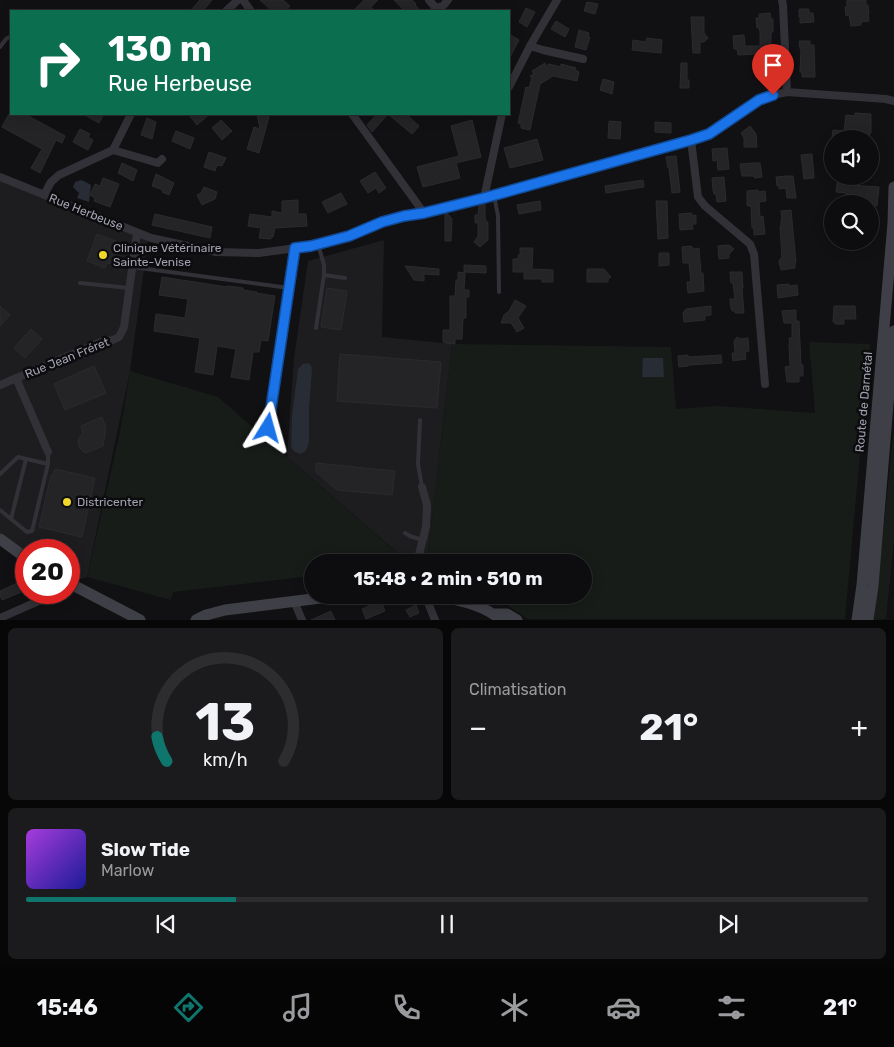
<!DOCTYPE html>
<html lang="fr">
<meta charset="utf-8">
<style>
:root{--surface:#0d0c0e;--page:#1b1a1c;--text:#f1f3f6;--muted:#9a9b9e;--line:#2d2c2e;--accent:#0f766e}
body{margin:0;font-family:Rubik,sans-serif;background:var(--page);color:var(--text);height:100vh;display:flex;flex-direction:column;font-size:19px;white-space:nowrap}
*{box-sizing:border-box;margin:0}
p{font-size:16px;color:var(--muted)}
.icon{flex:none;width:28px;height:28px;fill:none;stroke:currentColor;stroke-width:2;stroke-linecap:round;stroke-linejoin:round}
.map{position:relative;height:620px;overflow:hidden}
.side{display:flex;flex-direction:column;gap:8px;padding:8px;background:#070708;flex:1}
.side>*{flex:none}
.hud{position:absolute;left:10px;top:10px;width:500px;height:105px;border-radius:0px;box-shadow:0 2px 12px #0003,0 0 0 1px var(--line);background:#0b6e4f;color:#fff;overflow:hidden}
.tools{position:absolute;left:824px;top:130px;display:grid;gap:10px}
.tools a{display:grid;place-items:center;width:55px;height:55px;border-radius:50%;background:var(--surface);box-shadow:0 2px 12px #0003,0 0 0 1px var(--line);font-size:25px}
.speed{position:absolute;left:15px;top:539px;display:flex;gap:10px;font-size:25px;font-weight:700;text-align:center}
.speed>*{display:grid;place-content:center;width:65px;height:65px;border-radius:50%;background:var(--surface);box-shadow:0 2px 12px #0003,0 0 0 1px var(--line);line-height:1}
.speed .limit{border:8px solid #d22;background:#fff;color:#111}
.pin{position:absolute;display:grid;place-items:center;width:42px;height:42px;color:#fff;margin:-51px -21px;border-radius:50% 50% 50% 0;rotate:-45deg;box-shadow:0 0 5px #0007}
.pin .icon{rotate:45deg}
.me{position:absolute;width:55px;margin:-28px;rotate:8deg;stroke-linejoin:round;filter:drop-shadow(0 0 4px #0008)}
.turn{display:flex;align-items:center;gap:18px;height:105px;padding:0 15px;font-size:22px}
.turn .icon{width:65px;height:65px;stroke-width:2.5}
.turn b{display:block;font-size:35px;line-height:42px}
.big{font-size:38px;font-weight:700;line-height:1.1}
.side .card{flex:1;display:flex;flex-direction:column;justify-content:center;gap:8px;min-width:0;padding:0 18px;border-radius:8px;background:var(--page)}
.side .dial{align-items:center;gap:0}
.dial svg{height:130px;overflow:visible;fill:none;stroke:var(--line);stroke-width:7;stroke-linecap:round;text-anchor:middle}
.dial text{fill:var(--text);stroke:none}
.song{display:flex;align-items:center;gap:15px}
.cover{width:60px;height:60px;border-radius:8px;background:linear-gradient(135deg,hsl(280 70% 55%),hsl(240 70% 35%))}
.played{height:5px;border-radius:2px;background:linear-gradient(90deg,var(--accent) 25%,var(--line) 25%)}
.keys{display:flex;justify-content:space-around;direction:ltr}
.heat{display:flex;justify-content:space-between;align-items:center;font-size:28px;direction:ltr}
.side .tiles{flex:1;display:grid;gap:8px;grid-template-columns:1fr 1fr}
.card:last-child{grid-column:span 2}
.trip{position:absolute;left:304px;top:554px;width:288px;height:50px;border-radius:25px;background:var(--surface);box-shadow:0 2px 12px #0003,0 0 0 1px var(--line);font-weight:700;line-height:50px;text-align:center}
.dock{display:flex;height:80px;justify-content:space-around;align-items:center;background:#050506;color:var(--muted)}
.dock .icon{width:35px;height:35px}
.dock .current{color:var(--accent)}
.dock b{font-size:22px;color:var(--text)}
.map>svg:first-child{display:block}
</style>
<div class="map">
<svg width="894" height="620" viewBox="0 0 894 620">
<rect width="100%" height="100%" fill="#111012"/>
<path fill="#1d1c1f" d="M0,179L148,240L130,371L87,577L69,583V550H26V555L0,533Z
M384,240L382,337L452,344L427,562H408L287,457L294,358L308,261Z"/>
<path fill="#171c19" d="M809,342L870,344L845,619H528L501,601L477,595H582V562H427L452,344L671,347L676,409L718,406L815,413Z
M130,371L218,397L404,559L403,562H312V576L173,592L171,600L87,577L120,432Z
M894,427V541L886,619L874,620Z"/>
<path fill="#272c35" d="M81,180L84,181L91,185L89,202L77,198L79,193L73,187L75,182Z
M643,358H663L664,377H642Z
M308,363L311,365L312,370L309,408V441C308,447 307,451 301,454L295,452L291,448L292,416L298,369L303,364Z"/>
<path fill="#242326" stroke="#2b2a2e" d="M200,0H212L203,11H190Z
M260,0H283L290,6L286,11H272Z
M364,0H378L371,7L375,11H353Z
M394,0H412L416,4L415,5L421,11H405Z
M847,0H866V5H868L869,13H868L869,21L861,22V25L851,26L849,15L846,16L845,7H847Z
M587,2L598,4L595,14L584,11Z
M526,8L535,12L527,27L519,22Z
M799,9H809V13H813L814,22L800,23V17H799Z
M770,13L771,19H773V32H771V47H774L773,65L775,64L776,72H774V78H761V60H760V55H757V54L738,55L737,49H734L733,36L744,35L745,46H760V32L759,28H757L756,18H759V14Z
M691,17H704V33L708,38L704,42H700V53H693Z
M556,21L569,29L565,37L551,29Z
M579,30L589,33L588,37H590L586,50L575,47Z
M509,34L519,40L509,59Z
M647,38L662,40L661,53L632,50L633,40L646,42Z
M799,41H810V45H814L815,77H802V72H800L801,49H800Z
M545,63L546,66L549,64L561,67V64L576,68L575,70L579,72L577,81L553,76L540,84L530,130L521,128V124L518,123L526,87L529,88L532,78L530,76L534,74L532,71Z
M681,63H687V80H689V88H680Z
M603,79L614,82L612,94L600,90Z
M855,113L871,114V133H870L869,137L853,135V139L832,138L833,130L844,131L846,115L855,116Z
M9,114H25L65,136L62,143L56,140L40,173L31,168L42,149L2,127Z
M83,114H104L99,123Z
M188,114H210L197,125Z
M257,114H268L269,117L259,153L247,149L254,127L260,129Z
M377,114H406L419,126L412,134L388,114L372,132L367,125Z
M147,118L156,122L152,139L141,135Z
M221,120L232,131L222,140L212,128Z
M472,120L481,157L456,163L460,178L423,187L417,167L459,156L451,126Z
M609,121L621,122L620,139L608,138Z
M655,122L671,123V133L655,132Z
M750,126L756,134L757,147H744V138L741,133Z
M80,129L90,134L88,137L93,140L88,150L73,142Z
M176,131L194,138L190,149L172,141Z
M537,139L543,160L510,168L504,148Z
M727,148L729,169L718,170L717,160L713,161L712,149Z
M209,152L226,158L222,166L217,165L215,171L204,167Z
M812,154L814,178L804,179L801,155Z
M676,156L680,192L672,193L669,168H668L666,157Z
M122,163L137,170L133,181L118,173Z
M753,163H760L762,177L755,178L753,176H742L740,164Z
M375,172L386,188L379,193L376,188L368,193L360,181Z
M156,174L174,183L169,195L162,192L163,190L152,186Z
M787,176H793L796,198H787L786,188L779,189V186H777L776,177Z
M838,176H850L849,185L879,187L877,206L870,205V204H845L846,193L836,192Z
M724,177L726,201L717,202L716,194H714L713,190L712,178Z
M103,178L119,184L110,207L94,201L95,198L90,195L95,184L100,186Z
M643,180L644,187L606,193L605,186Z
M204,187L217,192L215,199L202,205L197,195L201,193Z
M758,190V192L765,191L766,201L759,202L760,217L763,216L765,234L754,235V228H752L751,206H748L747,205V191Z
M341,193L347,204L328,213L322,202Z
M298,200V214H306L307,226L275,228L273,237H271V239L259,238L261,228L248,226L250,214L272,217V211L282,213V201Z
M540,201L541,210L519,214L517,205Z
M656,201H667L668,238L658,239Z
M485,204V219L488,223V240L480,247L474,242L478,236V223H475V215H478L479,205Z
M791,210L796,262L795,263V268L781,270L779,262L780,259L782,258L780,226H781V220H782L781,211Z
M447,213L452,219L451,241H445V214Z
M692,213V216L696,215V224H692L693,229L680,230L679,214Z
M155,214L212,227L210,238L152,225Z
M97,234L116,241L113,249H118L116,265L107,263L105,268L87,261Z
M729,245L734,249L729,254V258L719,259L718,246Z
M691,246L694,249L699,248L701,273H703L704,291L688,293L687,282H691L689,263H683L682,247Z
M520,248H533L532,269L553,270V282H542V279H524V272H513V259H518V255H520Z
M659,253H669V265L659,266Z
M464,265L486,266V273L464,272Z
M405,266L439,269V275L424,274V281L414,280Z
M587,269H604L611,277L608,279V282H587Z
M458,272L465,273L464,290H469V297H466V318H463L462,339H455V344L445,343V342H443V330H450V296H455L456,280H458Z
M730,272H742L743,288H742L744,313H735L736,311H732V308L731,309L730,299H735L733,283H731Z
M162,277L227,287V286L243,288V290L257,292L256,293L275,296L268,341L261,340L259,352H253L249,380L231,377L236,349L217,346L213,375L195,372L200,338L154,331L156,314L185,318L188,299L159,295Z
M789,284V286L797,285L798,295L778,298L777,285Z
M327,288L347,291L341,330L321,327Z
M515,300L526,306L518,318L524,328L517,332L511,323H501L504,315L509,311Z
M0,306L10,315L0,326Z
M711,306V315L705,316V320L684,322L683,313L686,309Z
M834,306H855L856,319H844V324H835V322H833Z
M796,310V321H799L801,365H803V376H799V382H787L785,367L790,366L789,344H790L789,338H792V323H784L782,311Z
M31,329L42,339L25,358L14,348Z
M737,337L740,339L748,338L749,351L745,352L746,359L733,361L732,353H735L734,341Z
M340,354L441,362L437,408L337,401Z
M688,355V357L721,355L722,363L688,365V366L679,367L678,356Z
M94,366L106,393L65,410L54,384Z
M102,417L106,428L103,446L85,453L80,448L78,444L79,438L83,433L81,426Z
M316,463L395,471L392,495L337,490L316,472Z
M55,469L95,478L82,537L39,527L51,475H53Z
M26,579V590L2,600L0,595V591Z
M381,601L385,611L366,619L362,609Z
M416,605L419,613L410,617L406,610Z
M331,611L335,620H311Z"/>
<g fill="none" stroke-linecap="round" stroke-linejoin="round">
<path stroke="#323137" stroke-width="4" d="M0,47L6,39L11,36
M494,195L498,216L499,292
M318,244L324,265V275
M132,267L289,288
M80,283L129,288
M316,328L324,275L345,278
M420,420L418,464L422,487
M268,428L295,248
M0,474L18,457L48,464
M0,510L27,532L32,531L48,464V452
M11,519L26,459
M405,533L410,536L422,540"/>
<path stroke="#323137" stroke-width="8" d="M243,0L251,11
M429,0L436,8L434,11
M782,0L783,5L787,92
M436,8L443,6L448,0
M226,11L238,0
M530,46L543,50L583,59
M509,87L530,46L557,0
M352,114L424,213
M691,140L698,197L705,206L750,244L754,254L765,384
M113,150L158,163L162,159
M0,177L151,238L216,252L259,253L281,250L311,246L349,236L382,222L404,216L424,213L484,198L691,140L709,134L759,101L773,95L787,92L886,99L894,101
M44,195L51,182L59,175L113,150L131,114
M484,198L502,114
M16,378L48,452
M0,385L101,342L113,340L119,337L124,327L137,233
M417,562L426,527L427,505L422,487
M427,600L435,620
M294,601L302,620
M0,618L59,592"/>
<path stroke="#3f4047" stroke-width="11" d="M0,539L26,558
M69,583L140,620
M434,595C455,599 485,605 501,620
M496,614H507L517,620
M196,620L206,615L225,610L344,595
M857,620L862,585L893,223L894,187
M868,620L873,586L894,331"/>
</g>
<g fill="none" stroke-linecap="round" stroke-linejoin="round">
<g stroke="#114b97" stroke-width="12">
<path id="route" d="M268,428L295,248L311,246L349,236L382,222L404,216L424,213L484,198L691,140L709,134L759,100L773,95"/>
</g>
<use href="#route" stroke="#1a73e8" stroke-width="9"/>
</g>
<g fill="#efd82a" stroke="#0c0b0d" stroke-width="2">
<circle cx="103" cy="255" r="5"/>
<circle cx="67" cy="502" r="5"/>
</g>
<g text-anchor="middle" stroke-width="5" stroke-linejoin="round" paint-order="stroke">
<g font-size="12" fill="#a2a3b2" stroke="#0c0b0d">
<text transform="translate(86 212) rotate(22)" y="4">Rue Herbeuse</text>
<text transform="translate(67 358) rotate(-22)" y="4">Rue Jean Fréret</text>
<text transform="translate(864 402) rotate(-85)" y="4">Route de Darnétal</text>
</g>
<g font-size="12" fill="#a2a3b2" stroke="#0c0b0d" text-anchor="start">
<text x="113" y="252">Clinique Vétérinaire<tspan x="113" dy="14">Sainte-Venise</tspan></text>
<text x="77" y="506">Districenter</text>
</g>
</g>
</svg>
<div class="tools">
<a><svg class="icon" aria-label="sound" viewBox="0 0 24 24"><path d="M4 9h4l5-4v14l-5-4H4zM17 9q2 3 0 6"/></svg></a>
<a><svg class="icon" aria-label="search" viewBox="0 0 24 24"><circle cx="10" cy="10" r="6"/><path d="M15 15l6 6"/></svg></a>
</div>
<div class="speed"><div class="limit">20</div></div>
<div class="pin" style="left:773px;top:95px;background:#d93025"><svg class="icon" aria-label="arrive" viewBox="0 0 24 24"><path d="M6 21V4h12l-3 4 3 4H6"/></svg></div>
<svg class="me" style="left:268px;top:428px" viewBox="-20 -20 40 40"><path d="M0-17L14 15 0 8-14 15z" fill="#1a73e8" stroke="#fff" stroke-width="4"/></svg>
<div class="trip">15:48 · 2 min · 510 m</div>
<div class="hud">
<div class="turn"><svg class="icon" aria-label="right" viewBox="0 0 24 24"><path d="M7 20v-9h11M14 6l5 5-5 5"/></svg><div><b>130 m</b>Rue Herbeuse</div></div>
</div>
</div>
<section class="side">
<div class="tiles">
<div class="card dial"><svg viewBox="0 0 100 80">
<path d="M14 69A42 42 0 1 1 86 69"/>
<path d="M14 69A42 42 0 0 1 8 54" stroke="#0f766e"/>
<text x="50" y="56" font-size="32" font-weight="700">13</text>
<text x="50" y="72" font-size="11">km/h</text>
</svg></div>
<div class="card"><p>Climatisation</p>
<div class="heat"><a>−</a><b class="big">21°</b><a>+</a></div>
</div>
<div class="card">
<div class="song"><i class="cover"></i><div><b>Slow Tide</b><p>Marlow</p></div></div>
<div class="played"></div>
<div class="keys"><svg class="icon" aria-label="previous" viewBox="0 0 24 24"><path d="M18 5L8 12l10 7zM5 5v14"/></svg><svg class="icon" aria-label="pause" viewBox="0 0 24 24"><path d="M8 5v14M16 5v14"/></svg><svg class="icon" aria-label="next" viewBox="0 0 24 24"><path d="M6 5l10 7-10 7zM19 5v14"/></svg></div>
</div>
</div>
</section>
<nav class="dock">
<b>15:46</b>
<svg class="icon current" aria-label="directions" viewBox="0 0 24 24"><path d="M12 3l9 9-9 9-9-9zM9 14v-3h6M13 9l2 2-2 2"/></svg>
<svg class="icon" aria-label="music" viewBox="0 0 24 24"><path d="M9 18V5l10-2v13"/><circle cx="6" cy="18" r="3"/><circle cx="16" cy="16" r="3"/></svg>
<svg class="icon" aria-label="phone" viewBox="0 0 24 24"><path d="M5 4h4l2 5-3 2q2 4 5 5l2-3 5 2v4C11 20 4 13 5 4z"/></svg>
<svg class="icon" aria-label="climate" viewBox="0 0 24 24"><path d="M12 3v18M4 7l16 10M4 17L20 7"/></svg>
<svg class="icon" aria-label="car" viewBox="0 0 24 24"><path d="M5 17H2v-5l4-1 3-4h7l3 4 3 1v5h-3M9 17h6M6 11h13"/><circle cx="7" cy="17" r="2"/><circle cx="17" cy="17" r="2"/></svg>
<svg class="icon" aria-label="filters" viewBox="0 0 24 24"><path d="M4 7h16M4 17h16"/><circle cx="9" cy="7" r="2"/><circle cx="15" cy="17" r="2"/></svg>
<b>21°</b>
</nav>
